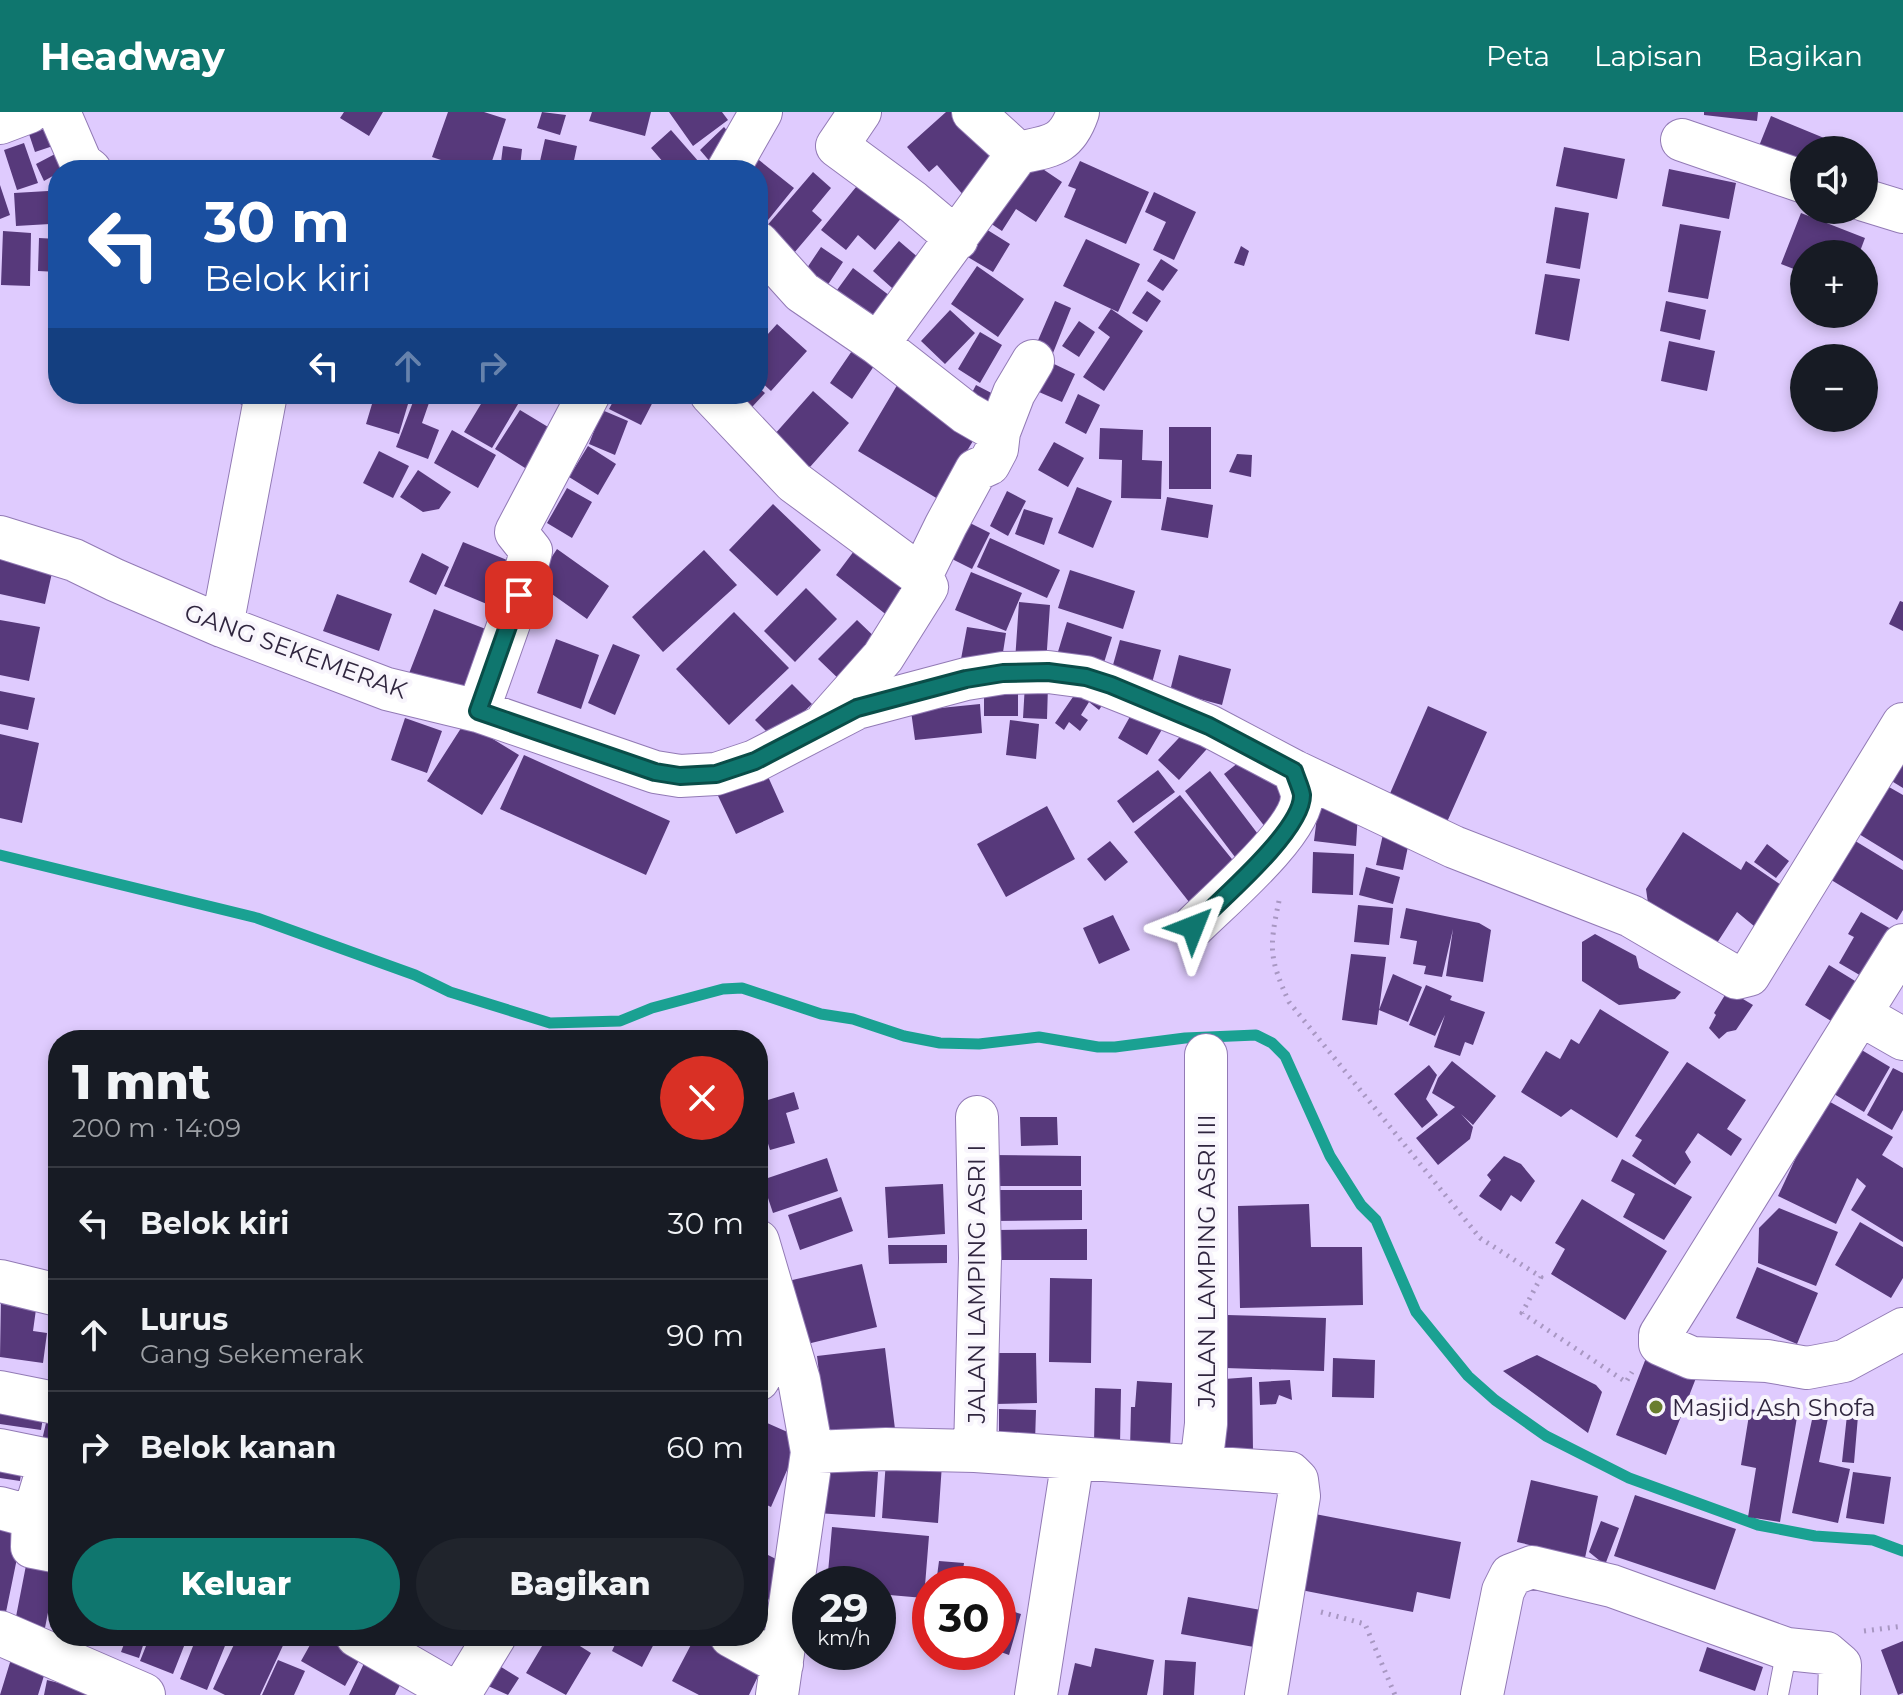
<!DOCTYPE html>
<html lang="id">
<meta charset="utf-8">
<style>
body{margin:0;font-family:Montserrat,sans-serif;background:#20242c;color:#f1f3f6;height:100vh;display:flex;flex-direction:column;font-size:30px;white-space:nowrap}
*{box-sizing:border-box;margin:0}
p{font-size:26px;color:#9ea1a6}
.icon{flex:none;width:44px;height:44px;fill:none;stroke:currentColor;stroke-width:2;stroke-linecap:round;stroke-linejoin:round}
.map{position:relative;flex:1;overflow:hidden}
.details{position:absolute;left:48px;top:918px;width:720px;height:616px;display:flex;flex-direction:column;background:#171b24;border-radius:32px;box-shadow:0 4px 12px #0003}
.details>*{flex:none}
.guide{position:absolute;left:48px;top:48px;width:720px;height:244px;border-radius:32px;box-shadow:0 4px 12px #0003;background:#1a4fa0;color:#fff;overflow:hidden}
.fabs{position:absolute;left:1790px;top:24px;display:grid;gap:16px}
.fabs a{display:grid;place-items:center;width:88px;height:88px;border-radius:50%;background:#171b24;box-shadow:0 4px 12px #0003;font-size:40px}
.speed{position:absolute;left:792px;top:1454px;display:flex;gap:16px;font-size:40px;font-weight:700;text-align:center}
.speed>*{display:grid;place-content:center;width:104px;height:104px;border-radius:50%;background:#171b24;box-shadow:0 4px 12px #0003;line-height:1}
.speed small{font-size:20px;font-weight:400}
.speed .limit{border:12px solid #d22;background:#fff;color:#111}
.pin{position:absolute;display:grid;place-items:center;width:68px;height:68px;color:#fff;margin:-34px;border-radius:16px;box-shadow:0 4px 12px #0006}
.me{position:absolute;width:88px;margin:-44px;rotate:45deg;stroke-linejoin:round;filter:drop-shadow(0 0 6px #0008)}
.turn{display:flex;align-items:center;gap:28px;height:168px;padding:0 24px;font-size:36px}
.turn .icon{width:104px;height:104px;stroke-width:2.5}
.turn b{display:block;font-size:56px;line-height:68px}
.lanes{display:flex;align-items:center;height:76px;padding:0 24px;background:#0003;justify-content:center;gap:40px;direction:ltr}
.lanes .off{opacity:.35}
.round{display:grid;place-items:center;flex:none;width:84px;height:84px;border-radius:42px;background:#20242c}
.headline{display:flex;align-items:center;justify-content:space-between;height:136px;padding:0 24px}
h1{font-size:48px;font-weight:800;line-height:60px}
.primary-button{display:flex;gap:16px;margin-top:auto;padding:16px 24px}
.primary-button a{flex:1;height:92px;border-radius:48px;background:#0f766e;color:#fff;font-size:32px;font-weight:800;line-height:92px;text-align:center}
.primary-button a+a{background:#20242c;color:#f1f3f6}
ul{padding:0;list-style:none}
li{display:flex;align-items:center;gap:24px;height:112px;padding:0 24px;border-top:2px solid #363941}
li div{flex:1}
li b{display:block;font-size:30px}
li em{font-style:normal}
header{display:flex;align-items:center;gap:48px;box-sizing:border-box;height:112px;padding:0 40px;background:#0f766e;color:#fff}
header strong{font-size:38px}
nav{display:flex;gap:44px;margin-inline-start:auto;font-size:28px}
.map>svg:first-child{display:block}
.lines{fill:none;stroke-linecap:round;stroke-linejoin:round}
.stream{stroke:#1aa192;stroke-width:11}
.building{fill:#57397b}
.service-casing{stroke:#927ab5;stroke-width:22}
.minor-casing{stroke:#927ab5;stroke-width:44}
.tertiary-casing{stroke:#927ab5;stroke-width:46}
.path{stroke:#a897c2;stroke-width:5;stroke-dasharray:2 6;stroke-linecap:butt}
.service{stroke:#fff;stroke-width:20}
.minor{stroke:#fff;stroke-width:42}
.tertiary{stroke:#fff;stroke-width:44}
.route-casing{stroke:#0a4d48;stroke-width:20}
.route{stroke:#0f766e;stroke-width:14}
.poi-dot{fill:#697e2f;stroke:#f8f5fc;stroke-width:3}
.labels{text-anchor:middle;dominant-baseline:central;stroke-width:8;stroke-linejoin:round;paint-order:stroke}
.street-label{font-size:24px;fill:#30263f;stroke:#f8f5fc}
.poi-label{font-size:24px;fill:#30263f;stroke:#f8f5fc;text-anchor:start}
</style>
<header>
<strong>Headway</strong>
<nav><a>Peta</a><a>Lapisan</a><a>Bagikan</a></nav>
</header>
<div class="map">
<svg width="1903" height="1583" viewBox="0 0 1903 1583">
<rect width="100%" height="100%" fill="#dfcbfe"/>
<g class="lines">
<path class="stream" d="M0,743L257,806L415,863L450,880L550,911L620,909L652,896L723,877L742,876L821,902L853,907L904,924L940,931L979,932L1039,925L1098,935H1115L1185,926L1256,923L1272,931L1285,944L1330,1044L1361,1093L1376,1108L1416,1200L1468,1264L1495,1288L1546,1324L1629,1366L1758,1413L1815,1424L1873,1428L1903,1439"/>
</g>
<path class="building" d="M344,0H383L369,24L340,6Z
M448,0H484L506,7L489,58H471L432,45Z
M542,0L566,3L560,23L537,16Z
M592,0H651L645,24L589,9Z
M669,0H722L728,8L693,34Z
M946,0H966L1007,47L965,85L937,53L929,60L907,35Z
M1704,0H1758L1757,9L1704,3Z
M1771,4L1829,28L1825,38H1804V64L1755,44Z
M54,14L59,32L35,40L29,22Z
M724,15L736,29L712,52L700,38Z
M671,18L706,58H670L651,36Z
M545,27L577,34L572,58H538Z
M24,31L38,71L17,78L4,38Z
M503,34L522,37L520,55L527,58H500Z
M1564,35L1625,47L1617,87L1556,74Z
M55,42L63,58H58V61L44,69L36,52Z
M1022,43L1062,70L1036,110L1016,97L1002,119L981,105Z
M754,44L794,76L764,113L758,108V58H743Z
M422,49L456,57V58H420Z
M1080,49L1149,80L1126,132L1064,105L1076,77L1068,74Z
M1669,57L1736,71L1729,107L1662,94Z
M813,60L831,76L812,99L822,108L794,141L765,116Z
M865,64L907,99L875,138L858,123L846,138L821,118Z
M0,73L10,103L0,107Z
M48,79L50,112L16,114L14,81Z
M1154,80L1196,100L1174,148L1153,138L1166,110L1145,100Z
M1555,95L1589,101L1580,157L1546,151Z
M1801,101L1865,126L1859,142H1804V161L1781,152Z
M973,109L1010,132L993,160L956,138Z
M1680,112L1721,119L1708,187L1668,180Z
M3,119L31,121L30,174L1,173Z
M39,126L58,127V160L38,159Z
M1086,127L1140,152L1118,200L1063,174Z
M899,129L927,153L901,184L873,159Z
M1241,134L1249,139L1244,154L1234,151Z
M821,135L843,150L821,183L799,168Z
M1161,147L1178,158L1163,179L1147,169Z
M977,154L1024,187L998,225L951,192Z
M853,156L902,193L877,226L829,189Z
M1545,162L1580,167L1569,229L1535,222Z
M1147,179L1161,189L1147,210L1132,201Z
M1055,189L1071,196L1053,241L1036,233Z
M1666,189L1706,198L1700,228L1660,219Z
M1111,197L1143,219L1104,279L1083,265L1110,225L1098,216Z
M950,198L975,221L945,252L921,229Z
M1079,209L1095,220L1079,245L1062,234Z
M777,212L807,239L771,279L758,267V233Z
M980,220L1002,233L980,271L958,257Z
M1669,229L1715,239L1707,279L1661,269Z
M856,233L878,248L852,287L830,271Z
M1052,251L1075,262L1062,290L1039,280Z
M899,270L979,319L938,387L858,339Z
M976,273L1001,286L991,307L965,294Z
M758,275L765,281L742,306L725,282H758Z
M813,279L849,311L802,364L766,332Z
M214,282H252L248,295Z
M375,282H411L399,322L366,312Z
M416,282L430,288L422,311L439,318L428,347L396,335Z
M487,282H524L492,336L464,320Z
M617,282H657L641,313L609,297Z
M1078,282L1100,293L1086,322L1065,311Z
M520,298L558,321L533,361L495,337Z
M602,298L628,309L615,343L589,332Z
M1169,315H1211V377H1169Z
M1100,316L1143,318L1142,348L1162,349L1161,387L1121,386L1122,348L1099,347Z
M452,318L496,343L478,376L434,351Z
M1054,330L1084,346L1068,375L1038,358Z
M588,334L616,352L598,383L569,365Z
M379,339L409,354L393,386L363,371Z
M1237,342L1252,343L1251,365L1229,360Z
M418,358L451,380L439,397L423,400L400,385Z
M1077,375L1112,389L1093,436L1058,421Z
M567,376L592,390L572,426L547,411Z
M1007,379L1026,389L1008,424L990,414Z
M1167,385L1213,393L1208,426L1161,418Z
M773,392L821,438L777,484L729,438Z
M1024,397L1053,406L1044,433L1015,422Z
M962,407L990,421L972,457L944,443Z
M990,426L1060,458L1047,486L977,455Z
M863,427L920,473L893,508L836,463Z
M463,430L519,453L501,498L444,474Z
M557,437L609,474L587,507L535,470Z
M704,438L737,473L663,540L632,505Z
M0,441L54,452L45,492L0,482Z
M422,441L449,455L436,483L409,470Z
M1070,458L1135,479L1123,517L1058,496Z
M971,460L1022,481L1006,519L955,498Z
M806,476L837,507L795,550L764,519Z
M337,482L392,502L379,539L323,519Z
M1900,489L1903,490V519L1889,512Z
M1019,490L1050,493L1046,552L1015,549Z
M434,497L496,521L471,588L408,564Z
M734,500L789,556L729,613L676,557Z
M0,508L40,515L29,569L0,563Z
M857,508L882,532L844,572L818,547Z
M1067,510L1112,525L1102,557L1057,543Z
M967,515L1006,521L1001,553L961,547Z
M556,527L599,543L581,597L537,581Z
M1120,528L1161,538L1152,571L1111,560Z
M613,532L640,543L615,603L588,591Z
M1179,543L1231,557L1222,593L1170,579Z
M1086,566L1109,583L1099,598L1089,590L1081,603L1088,608L1080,619L1069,610L1064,618L1055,611Z
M792,572L812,592L775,628L755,608Z
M1025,572L1048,573L1047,607L1023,606Z
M984,573H1018V604H984Z
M0,579L35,586L28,618L0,612Z
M980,592L982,621L915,628L911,599Z
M1137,592L1167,609L1147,643L1118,626Z
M1428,594L1487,620L1443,719L1385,693Z
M405,606L442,619L427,661L391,648Z
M1010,608L1039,612L1036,647L1006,643Z
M465,610L519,643L482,703L427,669Z
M1194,610L1214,629L1179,668L1158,648Z
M0,622L39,631L22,711L0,706Z
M1903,623V676L1880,662Z
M1253,639L1289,685L1269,720L1224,662Z
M524,643L670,709L646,763L500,697Z
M761,649L784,700L736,722L712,671Z
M1158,658L1175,680L1133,711L1117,689Z
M1210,659L1267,734L1241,753L1185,679Z
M1882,671L1903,683V749L1854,719Z
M1180,683L1240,757L1193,795L1134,720Z
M1319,688L1358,700L1356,734L1314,729Z
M1047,694L1075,747L1006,785L977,732Z
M1384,718L1410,725L1403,758L1376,753Z
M1683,720L1741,758L1746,749L1781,773L1754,814L1737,800L1715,834L1648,791L1646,777Z
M1852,727L1903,758V798L1897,808L1828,766Z
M1110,729L1128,750L1105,769L1087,747Z
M1767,732L1789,749L1776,766L1754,750Z
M1313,740L1354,742L1353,783L1312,781Z
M1366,755L1400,765L1393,792L1359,783Z
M1358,793L1393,796L1389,833L1354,830Z
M1406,796L1479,811L1491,818L1483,870L1446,864L1453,817L1442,865L1424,862L1426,854L1413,852L1417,829L1400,826Z
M1861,800L1891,817L1863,865L1839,851L1854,825L1848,822Z
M1113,803L1130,838L1099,852L1083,816Z
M1595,822L1636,844L1639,856L1681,880L1675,887L1619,893L1582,869V830Z
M1351,842L1386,845L1379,898L1393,862L1422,875L1408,910L1379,898L1377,913L1342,908Z
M1829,853L1860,872L1836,912L1805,893Z
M1426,873L1452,884L1450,888L1485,900L1473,933L1465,930L1460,944L1434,935L1445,903L1435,924L1409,913Z
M1728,878L1753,893L1736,918L1727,920L1719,927L1709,916L1716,903L1714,901Z
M1600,897L1669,940L1617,1026L1571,997L1561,1005L1521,980L1546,939L1560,947L1571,927L1579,932Z
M1850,931L1890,955L1864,1000L1824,976Z
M1452,949L1496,984L1473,1013L1461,1002L1473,1015L1470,1027L1438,1053L1416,1026L1455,995L1432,981L1438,966Z
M1687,950L1746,988L1727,1017L1742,1027L1731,1044L1698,1021L1685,1040L1691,1050L1675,1073L1632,1044L1642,1028L1635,1024Z
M1429,953L1437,963L1426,987L1438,1003L1422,1016L1394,982Z
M1893,956L1903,961V998L1892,1018L1867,1003Z
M794,980L799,997L786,1001L795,1031L770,1038L765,1022L758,1024V991Z
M1823,986L1893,1025L1882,1043L1903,1056V1130L1851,1098L1866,1074L1857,1066L1836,1112L1778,1084L1799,1039L1796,1035Z
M1020,1005H1057L1058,1033L1021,1034Z
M990,1043L1081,1044V1074H990Z
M1504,1044L1521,1052L1535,1069L1521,1090L1511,1083L1501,1099L1479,1084L1491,1068L1487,1063Z
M827,1046L838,1079L773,1101L762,1068Z
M1622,1047L1692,1085L1664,1128L1623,1105L1635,1082L1611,1069Z
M943,1072L945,1122L888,1126L885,1075Z
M992,1078H1082V1108L992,1109Z
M841,1085L853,1119L800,1138L788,1103Z
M1582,1087L1667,1139L1625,1208L1551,1162L1565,1137L1555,1131Z
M1309,1092L1311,1135H1362L1363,1193L1240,1196L1238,1094Z
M1779,1096L1838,1120L1816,1174L1758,1151L1759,1116Z
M1860,1110L1903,1135V1166L1891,1186L1835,1153Z
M1087,1117V1148H996V1118Z
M888,1133H947V1151L889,1152Z
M862,1152L877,1215L803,1233L788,1169Z
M1757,1155L1818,1181L1797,1232L1736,1206Z
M1050,1166L1092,1167L1091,1251L1049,1250Z
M1,1185L37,1190L33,1219L47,1221L43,1251L0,1245Z
M1227,1203L1326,1206L1324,1259L1225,1256Z
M885,1236L895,1317L827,1326L817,1244Z
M994,1241H1036L1037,1291L995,1292Z
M1537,1243L1596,1273L1602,1280L1588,1321L1503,1259Z
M1333,1246L1375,1248L1374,1286L1332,1285Z
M1646,1246L1696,1266L1666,1343L1616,1323Z
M1252,1265L1253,1339L1222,1340L1224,1267Z
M1290,1268L1292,1288L1279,1283L1276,1292L1260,1293L1259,1270Z
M1137,1269L1172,1271L1170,1339L1130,1337L1131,1295H1135Z
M1095,1276L1121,1277L1120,1333L1094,1332Z
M0,1286L45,1293L41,1318L0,1312Z
M999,1297L1036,1298L1035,1330L999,1329Z
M1750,1297L1797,1305L1780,1410L1748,1405L1756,1356L1741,1353Z
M49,1298L58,1300V1342L40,1337Z
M1813,1303L1828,1306L1819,1350L1850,1357L1838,1411L1792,1401Z
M1847,1303L1858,1304L1854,1351L1842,1350Z
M758,1307L801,1326L771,1395L758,1389Z
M23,1348L20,1369L0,1366V1353Z
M886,1348L942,1352L938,1411L882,1406Z
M819,1357L878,1360L875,1405L817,1401Z
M1853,1360L1891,1365L1884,1412L1846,1406Z
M1531,1368L1598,1384L1585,1446L1517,1430Z
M1635,1383L1736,1417L1715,1478L1614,1444Z
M1315,1402L1461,1430L1450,1487L1417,1480L1413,1500L1301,1478Z
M1601,1409L1619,1416L1605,1453L1589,1440Z
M0,1413L23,1417L6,1500L0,1499Z
M832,1415L929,1424L924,1486L878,1482V1472H827Z
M758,1438L786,1452L758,1509Z
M28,1443L58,1449L44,1521L14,1515Z
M939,1449L964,1451L961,1472H936Z
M1188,1485L1261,1498L1254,1535L1181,1522Z
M998,1495L1021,1502L1009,1543L998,1539Z
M127,1524H146L139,1546L121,1540Z
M150,1524H188L173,1562L140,1549Z
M197,1524H229L207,1578L180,1567Z
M238,1524H281L286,1527L260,1583H225L213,1577Z
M315,1524H352L368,1532L345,1574L301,1549Z
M548,1524H564L591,1541L566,1583L526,1561Z
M619,1524H658L642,1555L612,1539Z
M695,1525L761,1558L749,1583H699L672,1569Z
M1903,1529V1581L1898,1583L1881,1538Z
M1707,1535L1763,1555L1755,1579L1699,1559Z
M1095,1536L1154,1548L1147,1583H1068L1075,1551L1091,1555Z
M12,1544L47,1554L38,1583H0Z
M367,1545L405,1563L395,1583H349Z
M278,1548L305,1559L294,1583H262Z
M1165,1548L1196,1550L1194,1583H1163Z
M498,1553L519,1566L508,1583L486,1573Z
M47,1568L87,1578L86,1583H44Z"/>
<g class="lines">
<g class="service-casing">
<path id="service" d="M1778,1583L1787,1537"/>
</g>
<g class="minor-casing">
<path id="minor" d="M59,0L81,51L90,58
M860,0L837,34L913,90L957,127
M973,0L1018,41
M0,11L29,0
M1682,28L1804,70
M728,58L761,0
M1864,88L1903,100
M758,131L802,180L878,232L966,301L999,320
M878,232L1018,41C1050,34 1066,35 1078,0
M711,282L794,370L921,464
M0,425L74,448L115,468L222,514L387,577L478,599L655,660L680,664L716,662L755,649L857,596L966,567L1003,561L1048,560L1086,565L1209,614L1294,659L1454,735L1631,804L1737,866L1749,863L1903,612
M222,514L266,282
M478,599L519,483L531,439L516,420L589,282
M828,607L883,545L927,475L921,464L946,413L976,358L989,352L997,337L999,320L1014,281L1033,249
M1193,815C1219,789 1303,718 1302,683C1301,676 1296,666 1294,659
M1903,833L1660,1223V1232L1692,1246L1767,1249L1807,1256L1844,1249L1903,1217
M1861,903L1903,927
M758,1129L799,1268L812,1340L777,1583
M0,1169L58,1183
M758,1268L785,1222
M0,1280L55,1291L58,1289
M0,1338L44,1347L48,1355L33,1405
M975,1339L980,1146L977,1005
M812,1340L886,1337L975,1339L1290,1361L1297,1368L1299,1384L1266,1583
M1201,1354L1206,1312V943
M0,1396L33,1405L32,1435L58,1440
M357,1524L459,1583L495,1524
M731,1524L782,1552
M1036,1583L1073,1347
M1482,1583L1503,1479L1511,1463L1532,1455L1612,1474L1787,1537L1826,1541L1840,1553L1839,1583"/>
</g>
<g class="tertiary-casing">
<path id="tertiary" d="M0,1521L143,1583"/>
</g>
<path class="path" d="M1279,789C1269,836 1269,846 1289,890L1480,1126L1541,1165L1522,1201L1626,1270L1632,1260
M1321,1500L1365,1512L1395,1583
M1864,1519L1903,1514"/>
<use href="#service" class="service"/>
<use href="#minor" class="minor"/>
<use href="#tertiary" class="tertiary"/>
</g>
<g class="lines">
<g class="route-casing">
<path id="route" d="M519,483L478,599L655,660L680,664L716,662L755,649L857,596L966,567L1003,561L1048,560L1086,565L1111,573L1209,614L1294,659C1296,666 1301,676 1302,683C1303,718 1219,789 1193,815"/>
</g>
<use href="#route" class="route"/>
</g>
<circle class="poi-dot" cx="1656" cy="1295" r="8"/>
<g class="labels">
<g class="street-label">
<text transform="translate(296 539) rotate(20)">GANG SEKEMERAK</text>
<text transform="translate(1206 1149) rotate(-90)">JALAN LAMPING ASRI III</text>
<text transform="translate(976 1172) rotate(-90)">JALAN LAMPING ASRI I</text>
</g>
<g class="poi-label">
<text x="1672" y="1295">Masjid Ash Shofa</text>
</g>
</g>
</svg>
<div class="fabs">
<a><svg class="icon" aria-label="sound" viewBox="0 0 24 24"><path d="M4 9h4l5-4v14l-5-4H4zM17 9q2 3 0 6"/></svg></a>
<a>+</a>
<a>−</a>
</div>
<div class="speed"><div>29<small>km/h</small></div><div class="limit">30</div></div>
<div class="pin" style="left:519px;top:483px;background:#d93025"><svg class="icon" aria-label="arrive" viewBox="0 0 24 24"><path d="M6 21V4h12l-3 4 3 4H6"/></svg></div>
<svg class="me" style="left:1193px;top:815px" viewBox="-20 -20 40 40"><path d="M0-17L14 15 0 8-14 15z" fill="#0f766e" stroke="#fff" stroke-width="4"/></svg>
<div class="guide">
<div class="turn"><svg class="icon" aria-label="left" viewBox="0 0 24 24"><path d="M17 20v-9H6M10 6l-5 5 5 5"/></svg><div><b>30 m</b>Belok kiri</div></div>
<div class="lanes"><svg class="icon" aria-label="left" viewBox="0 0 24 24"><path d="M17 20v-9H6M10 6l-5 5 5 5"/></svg><svg class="icon off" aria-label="ahead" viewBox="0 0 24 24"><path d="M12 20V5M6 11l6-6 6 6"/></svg><svg class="icon off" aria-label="right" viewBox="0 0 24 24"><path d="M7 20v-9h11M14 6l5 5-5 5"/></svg></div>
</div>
<section class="details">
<div class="headline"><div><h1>1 mnt</h1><p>200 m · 14:09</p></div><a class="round" style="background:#d93025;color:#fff"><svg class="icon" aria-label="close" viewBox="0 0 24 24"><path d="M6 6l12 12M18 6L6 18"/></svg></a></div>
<ul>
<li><svg class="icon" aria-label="left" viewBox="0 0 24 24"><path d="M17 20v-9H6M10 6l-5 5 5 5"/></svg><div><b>Belok kiri</b></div><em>30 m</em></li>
<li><svg class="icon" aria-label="ahead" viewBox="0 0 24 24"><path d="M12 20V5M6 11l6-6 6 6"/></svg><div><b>Lurus</b><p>Gang Sekemerak</p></div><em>90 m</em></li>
<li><svg class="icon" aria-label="right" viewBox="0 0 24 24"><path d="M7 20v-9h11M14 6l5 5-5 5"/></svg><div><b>Belok kanan</b></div><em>60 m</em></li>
</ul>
<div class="primary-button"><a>Keluar</a><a>Bagikan</a></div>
</section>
</div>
